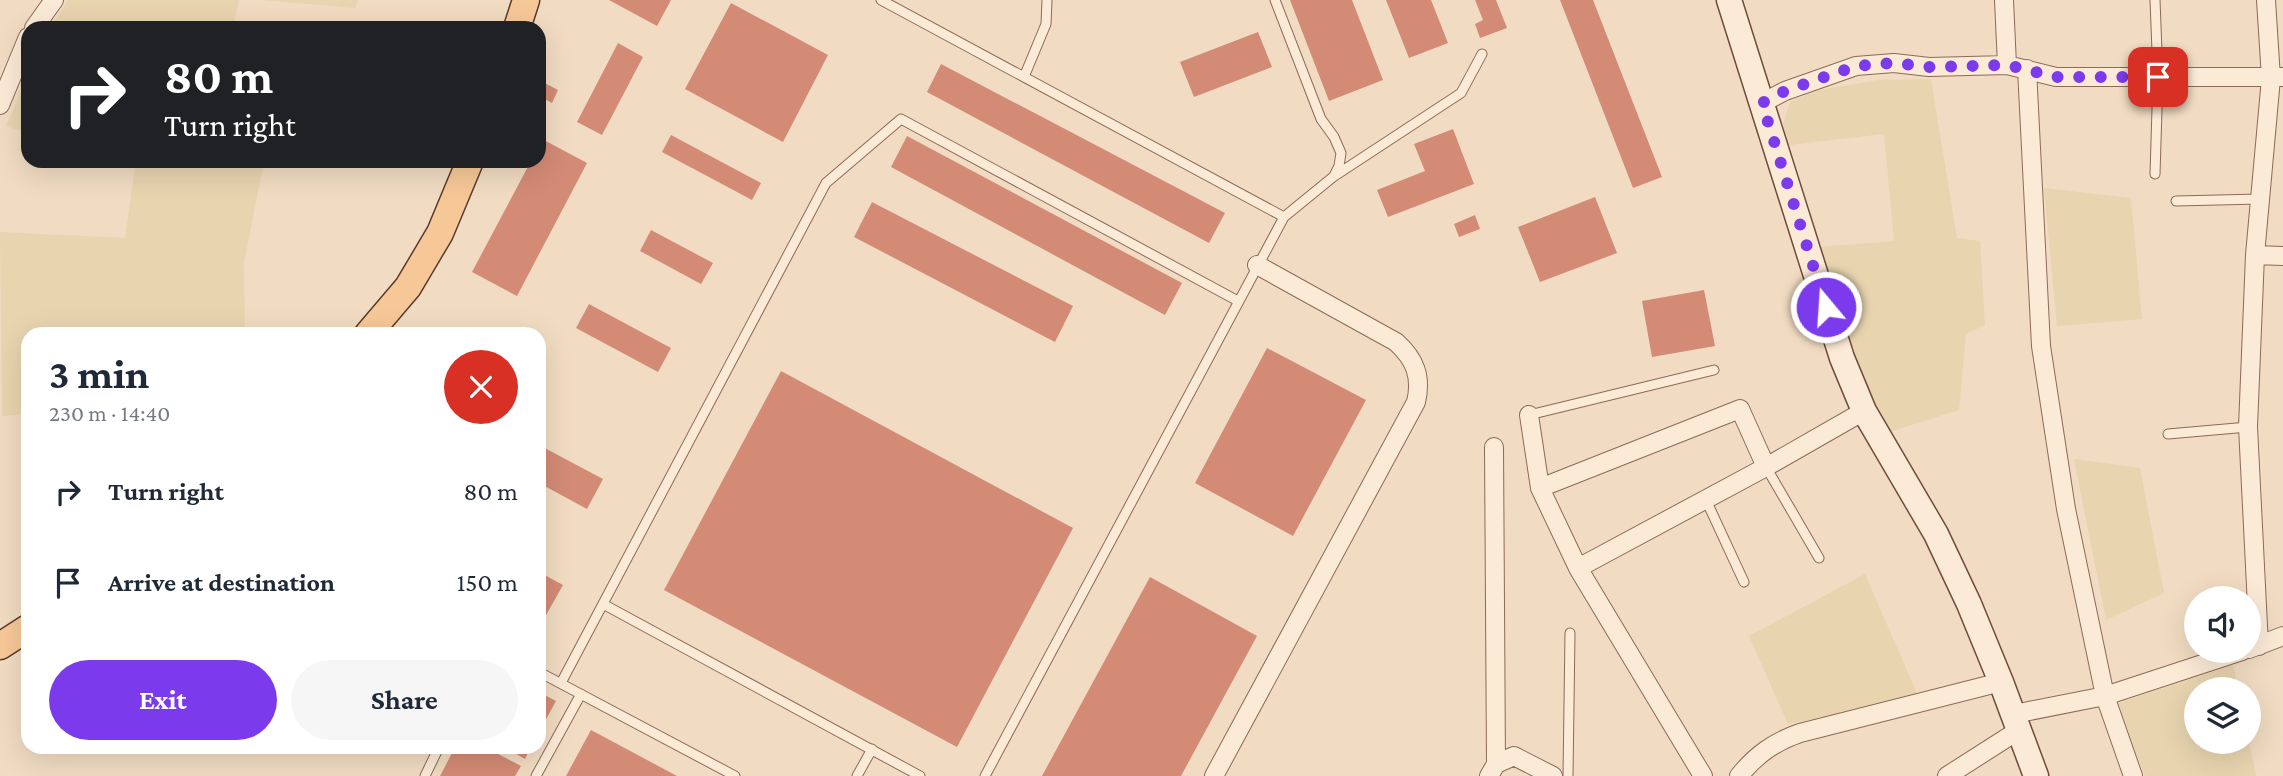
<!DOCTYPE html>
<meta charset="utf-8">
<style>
body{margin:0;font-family:"Crimson Pro",serif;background:#f6f6f7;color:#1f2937;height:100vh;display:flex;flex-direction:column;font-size:26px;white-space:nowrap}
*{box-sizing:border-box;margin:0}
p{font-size:23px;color:#747a83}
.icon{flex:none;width:38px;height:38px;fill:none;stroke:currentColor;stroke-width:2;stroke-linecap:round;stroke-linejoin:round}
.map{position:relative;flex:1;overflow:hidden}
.side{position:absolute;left:21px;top:327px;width:525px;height:427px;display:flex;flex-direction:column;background:#fff;border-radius:21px;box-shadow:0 7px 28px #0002}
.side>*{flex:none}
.guide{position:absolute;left:21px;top:21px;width:525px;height:147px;border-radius:21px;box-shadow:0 7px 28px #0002;background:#202124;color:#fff;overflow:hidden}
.fabs{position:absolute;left:2184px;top:586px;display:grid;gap:14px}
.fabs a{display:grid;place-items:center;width:77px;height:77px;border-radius:50%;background:#fff;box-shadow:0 7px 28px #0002;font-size:35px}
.pin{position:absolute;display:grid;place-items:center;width:60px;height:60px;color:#fff;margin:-30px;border-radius:14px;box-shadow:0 4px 10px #0006}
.me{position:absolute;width:77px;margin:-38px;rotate:342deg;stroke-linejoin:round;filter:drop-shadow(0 0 5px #0008)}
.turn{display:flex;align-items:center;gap:24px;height:147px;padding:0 28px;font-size:32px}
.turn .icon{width:91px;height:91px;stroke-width:2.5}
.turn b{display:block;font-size:49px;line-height:60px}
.round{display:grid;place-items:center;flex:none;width:74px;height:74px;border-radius:37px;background:#f6f6f7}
.summary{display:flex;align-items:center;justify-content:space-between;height:119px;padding:0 28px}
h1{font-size:42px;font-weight:700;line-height:52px}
.action{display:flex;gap:14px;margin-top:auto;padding:14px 28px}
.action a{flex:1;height:80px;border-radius:42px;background:#7c3aed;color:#fff;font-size:28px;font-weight:700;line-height:80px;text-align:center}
.action a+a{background:#f6f6f7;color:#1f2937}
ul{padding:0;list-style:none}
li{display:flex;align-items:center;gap:21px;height:91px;padding:0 28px}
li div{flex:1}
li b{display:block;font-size:26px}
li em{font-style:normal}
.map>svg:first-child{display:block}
.farmland{fill:#e8d4af}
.building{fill:#d38b75}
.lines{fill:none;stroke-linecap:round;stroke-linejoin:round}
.service-casing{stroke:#8d6a58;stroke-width:11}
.minor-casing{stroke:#8d6a58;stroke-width:20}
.secondary-casing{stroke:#6f4b3b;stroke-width:27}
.primary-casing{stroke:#5b392c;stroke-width:29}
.service{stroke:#fbead6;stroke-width:9}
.minor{stroke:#fbead6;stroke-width:18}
.secondary{stroke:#fbead6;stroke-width:24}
.primary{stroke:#f7c897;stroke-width:26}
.route{stroke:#7c3aed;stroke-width:12;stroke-dasharray:0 21.6}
</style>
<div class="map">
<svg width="2283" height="776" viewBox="0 0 2283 776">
<rect width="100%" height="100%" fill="#f1dbc2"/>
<path class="farmland" d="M68,0H239L233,28H50Z
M260,0H358L355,8Z
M28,75V133L6,126Z
M1931,79L1957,238L1980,241L1985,325L1966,334L1959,410L1886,433L1861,386L1819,247L1894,241L1884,134L1789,145L1783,125L1790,102L1818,90L1878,80Z
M117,161H264L244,263L245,334H28V414L2,416L0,232L125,238L135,167Z
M2044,188L2131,198L2142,319L2057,326Z
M2074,459L2140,468L2164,593L2106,620Z
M1865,574L1919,698L1788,724L1749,636Z
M2233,665L2238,689L2196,690V742L2249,741L2256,776H2145L2116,704Z"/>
<path class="building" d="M609,0H671L657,26Z
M1290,0H1352L1383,80L1329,101Z
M1386,0H1431L1448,43L1409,58Z
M1475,0H1496L1507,28L1480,38L1475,24L1483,20Z
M1560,0H1593L1662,177L1633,188Z
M731,3L828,55L783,142L685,89Z
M1258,32L1272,67L1194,97L1180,62Z
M618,43L643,57L602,135L577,122Z
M941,64L1225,213L1209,243L927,92Z
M539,80L558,90L552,103L539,96Z
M1453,129L1474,184L1388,217L1377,190L1425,171L1414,144Z
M671,135L761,183L752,200L662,152Z
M907,136L1182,283L1165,315L891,167Z
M542,139L587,163L517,296L472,272L531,161H539V146Z
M1595,197L1617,253L1540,282L1518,227Z
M872,202L1073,306L1055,342L854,237Z
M1475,215L1480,229L1459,237L1454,224Z
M651,230L713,263L701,284L640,251Z
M1704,290L1715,346L1652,357L1642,301Z
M589,304L671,348L658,372L576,328Z
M1267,348L1366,400L1293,536L1195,483Z
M781,371L1073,528L957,747L664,590Z
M539,445L603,479L587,509L539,483Z
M539,572L563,585L541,624L539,623Z
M1150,577L1257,636L1181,776H1042Z
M539,692L556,701L539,732Z
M591,730L677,776H566Z
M455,747H485L521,766L515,776H440Z
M504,747H531L525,759Z"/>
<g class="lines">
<g class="service-casing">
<path id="service" d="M881,0L1284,217L985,776
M1275,0L1321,119L1334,137L1341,153L1339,166L1334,176
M1024,77L1046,24L1047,0
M2155,174L2158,77L2155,0
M2176,201L2260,199
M1284,217L1333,177L1461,93L1482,54
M1529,415L1714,370
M2168,434L2248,427
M1766,467L1819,558
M1706,500L1744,582
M539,520V524
M603,604L920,776
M539,672L735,776
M561,683L826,183L901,119L1238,301
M425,776L439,747
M536,776L581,694
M857,776L872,749
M1568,776L1570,633"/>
</g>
<g class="minor-casing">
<path id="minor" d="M2004,0L2007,65
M34,28L54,0
M2027,69L2041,346L2066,509L2105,696L2133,776
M1762,103L1785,91L1856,66L1894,63L1929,67L2007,65L2056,77H2283
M0,105L28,37
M2255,255L2283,256
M1529,415L1540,488L1578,568L1703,776
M1540,488L1740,409L1766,467
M1578,568L1766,467L1864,411
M2259,646L2248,427L2255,255L2271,78L2266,0
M2249,649L2283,636
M2014,714L2105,696L2242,651
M1496,764L1514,756L1553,776
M1214,776L1416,402C1422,377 1415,359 1396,342L1257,265
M1489,776L1496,764L1494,447
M1739,776C1756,755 1774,742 1800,733L2001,682
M1947,776L2019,730"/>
</g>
<g class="secondary-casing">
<path id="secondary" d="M1729,0L1842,358L1864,411L1936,534L1969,604L2001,682L2036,776"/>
</g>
<g class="primary-casing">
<path id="primary" d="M517,28L526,0
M368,334L408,287L440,233L470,161
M0,646L28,628"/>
</g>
<use href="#service" class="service"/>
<use href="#minor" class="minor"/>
<use href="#secondary" class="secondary"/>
<use href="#primary" class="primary"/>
</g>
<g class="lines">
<path class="route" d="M1826,307L1762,103L1785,91L1856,66L1894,63L1929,67L2007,65L2056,77H2158"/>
</g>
</svg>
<div class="fabs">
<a><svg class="icon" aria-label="sound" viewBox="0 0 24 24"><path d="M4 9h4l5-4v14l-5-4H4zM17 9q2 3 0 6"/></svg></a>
<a><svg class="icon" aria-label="layers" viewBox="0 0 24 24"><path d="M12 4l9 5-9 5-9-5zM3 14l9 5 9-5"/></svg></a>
</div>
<div class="pin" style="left:2158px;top:77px;background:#d93025"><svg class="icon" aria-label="arrive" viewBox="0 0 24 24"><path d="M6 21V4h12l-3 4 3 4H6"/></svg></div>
<svg class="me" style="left:1826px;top:307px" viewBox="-20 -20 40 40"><circle r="17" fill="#7c3aed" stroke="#fff" stroke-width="3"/><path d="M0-11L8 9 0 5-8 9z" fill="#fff"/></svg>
<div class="guide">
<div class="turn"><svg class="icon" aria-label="right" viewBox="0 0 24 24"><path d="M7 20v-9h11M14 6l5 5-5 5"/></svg><div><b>80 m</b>Turn right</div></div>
</div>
<section class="side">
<div class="summary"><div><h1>3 min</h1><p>230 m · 14:40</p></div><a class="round" style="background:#d93025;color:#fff"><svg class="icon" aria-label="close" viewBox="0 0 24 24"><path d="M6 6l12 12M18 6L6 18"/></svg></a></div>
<ul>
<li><svg class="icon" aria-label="right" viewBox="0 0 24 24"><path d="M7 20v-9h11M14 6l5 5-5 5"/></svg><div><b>Turn right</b></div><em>80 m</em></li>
<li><svg class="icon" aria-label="arrive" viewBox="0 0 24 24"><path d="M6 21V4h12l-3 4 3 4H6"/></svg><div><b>Arrive at destination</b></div><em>150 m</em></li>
</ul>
<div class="action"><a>Exit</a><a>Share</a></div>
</section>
</div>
